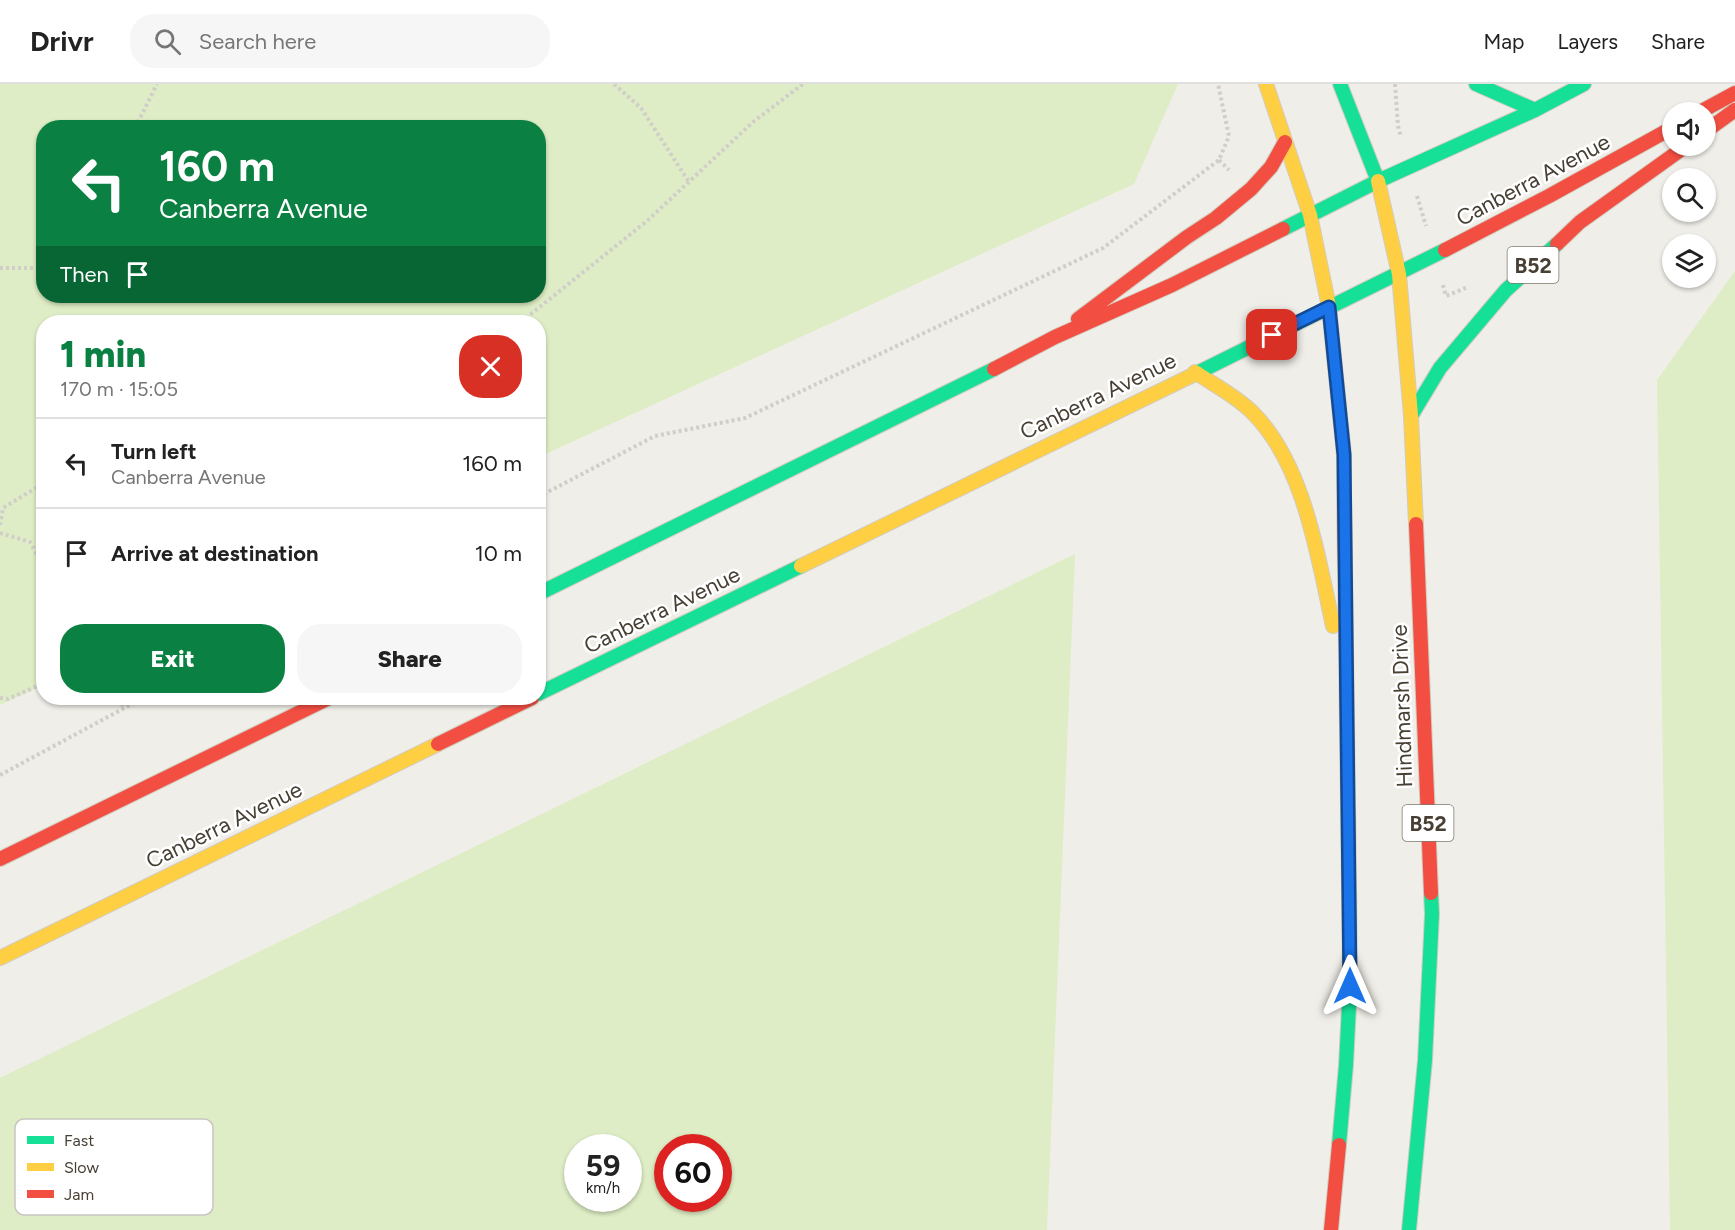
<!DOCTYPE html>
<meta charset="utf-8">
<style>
body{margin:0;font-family:Figtree,sans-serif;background:#f6f6f6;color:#222;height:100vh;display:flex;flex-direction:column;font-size:22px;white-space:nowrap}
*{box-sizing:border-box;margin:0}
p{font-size:20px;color:#767676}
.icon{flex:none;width:33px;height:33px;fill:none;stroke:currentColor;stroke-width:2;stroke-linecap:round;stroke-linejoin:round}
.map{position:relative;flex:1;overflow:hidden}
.panel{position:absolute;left:36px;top:231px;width:510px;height:390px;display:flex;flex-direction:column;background:#fff;border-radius:24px;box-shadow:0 2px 4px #0004}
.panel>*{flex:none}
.banner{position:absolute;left:36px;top:36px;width:510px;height:183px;border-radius:24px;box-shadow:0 2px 4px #0004;background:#0b8043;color:#fff;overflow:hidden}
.fabs{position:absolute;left:1662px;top:18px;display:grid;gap:12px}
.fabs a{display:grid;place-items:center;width:54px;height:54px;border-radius:50%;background:#fff;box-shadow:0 2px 4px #0004;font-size:30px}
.speed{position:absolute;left:564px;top:1050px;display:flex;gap:12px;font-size:30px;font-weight:700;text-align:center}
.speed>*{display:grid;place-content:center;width:78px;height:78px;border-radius:50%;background:#fff;box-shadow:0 2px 4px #0004;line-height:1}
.speed small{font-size:15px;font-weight:400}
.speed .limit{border:9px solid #d22;background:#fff;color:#111}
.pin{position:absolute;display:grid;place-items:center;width:51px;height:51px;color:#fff;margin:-26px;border-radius:12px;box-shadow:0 3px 9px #0006}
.me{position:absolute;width:66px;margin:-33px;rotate:0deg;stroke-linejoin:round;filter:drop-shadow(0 0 4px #0008)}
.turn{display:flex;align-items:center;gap:21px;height:126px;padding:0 24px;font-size:27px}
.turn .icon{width:78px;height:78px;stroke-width:2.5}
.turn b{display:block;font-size:42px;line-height:51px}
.then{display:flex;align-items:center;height:57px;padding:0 24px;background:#0003;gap:12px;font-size:22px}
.round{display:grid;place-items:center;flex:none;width:63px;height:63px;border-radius:24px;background:#f6f6f6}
.summary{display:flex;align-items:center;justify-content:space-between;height:102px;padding:0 24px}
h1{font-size:36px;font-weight:800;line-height:45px;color:#0b8043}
.button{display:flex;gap:12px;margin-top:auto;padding:12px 24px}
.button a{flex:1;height:69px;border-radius:24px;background:#0b8043;color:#fff;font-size:24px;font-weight:800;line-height:69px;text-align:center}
.button a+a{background:#f6f6f6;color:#222}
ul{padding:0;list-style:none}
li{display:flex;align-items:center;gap:18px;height:90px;padding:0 24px;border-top:2px solid #e0e0e0}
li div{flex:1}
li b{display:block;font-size:22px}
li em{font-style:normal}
header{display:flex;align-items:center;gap:36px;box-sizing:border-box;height:84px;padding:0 30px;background:#fff;border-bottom:2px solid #e0e0e0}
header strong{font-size:28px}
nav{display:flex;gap:33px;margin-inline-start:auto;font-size:21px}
.search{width:420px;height:54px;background:#f6f6f6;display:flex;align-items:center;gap:15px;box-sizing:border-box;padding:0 21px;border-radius:24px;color:#767676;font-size:22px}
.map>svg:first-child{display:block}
.green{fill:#deedc5;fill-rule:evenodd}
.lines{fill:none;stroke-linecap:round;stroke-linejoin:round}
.fast-casing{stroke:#d2ccbf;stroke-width:16}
.slow-casing{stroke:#d2ccbf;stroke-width:16}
.jam-casing{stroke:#d2ccbf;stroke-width:16}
.path{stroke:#d1cec9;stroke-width:4;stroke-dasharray:3 3;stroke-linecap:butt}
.fast{stroke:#16e098;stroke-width:14}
.slow{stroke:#ffcf43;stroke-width:14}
.jam{stroke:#f24e42;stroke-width:14}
.route-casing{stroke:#114b97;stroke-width:15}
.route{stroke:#1a73e8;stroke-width:10}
.labels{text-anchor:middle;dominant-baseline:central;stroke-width:5;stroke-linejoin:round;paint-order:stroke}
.shield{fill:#fff;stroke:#7e7970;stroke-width:1.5}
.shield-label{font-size:21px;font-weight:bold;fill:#473f33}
.street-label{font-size:22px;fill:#473f33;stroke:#fff}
.key{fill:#fff;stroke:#c8c5c2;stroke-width:1.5}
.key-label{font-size:16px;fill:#473f33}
</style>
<header>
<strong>Drivr</strong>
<div class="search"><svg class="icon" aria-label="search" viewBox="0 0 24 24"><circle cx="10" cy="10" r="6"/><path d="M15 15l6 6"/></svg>Search here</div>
<nav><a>Map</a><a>Layers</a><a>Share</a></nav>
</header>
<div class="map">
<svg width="1735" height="1146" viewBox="0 0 1735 1146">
<rect width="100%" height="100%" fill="#f0eee8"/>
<path class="green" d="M0,0H1178L1134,100L539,373L538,238H44L43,601L0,621ZM44,44H538V212H44Z
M1735,187V1146H1670L1657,296Z
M1075,470L1047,1146H0V994ZM578,1064H628V1114H578ZM668,1064H718V1114H668Z"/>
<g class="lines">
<g class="fast-casing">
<path id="fast" d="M1340,0L1378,97
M1476,0L1535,26
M1283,145L1378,97L1535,26L1584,0
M1197,289L1445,166
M1411,332L1440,284L1506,206L1557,160
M538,510L994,285
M538,610L801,482
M1339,1061L1346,981L1350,902L1349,799
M1409,1146L1425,976L1432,830L1431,809"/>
</g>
<g class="slow-casing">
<path id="slow" d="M1266,0L1310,131
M1378,97L1399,190L1411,332L1416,440
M1310,131L1329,223L1344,371V406
M1195,288C1214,301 1236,312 1252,328C1304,379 1318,473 1333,542
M801,482L1197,289
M0,874L438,660"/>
</g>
<g class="jam-casing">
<path id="jam" d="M1700,28L1735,9
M1706,47L1735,26
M1557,160L1580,138L1686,62
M1445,166L1549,112L1672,44
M1078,235L1187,153L1216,134L1251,105L1271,83L1285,58
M994,285L1055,253L1172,201L1283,145
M1344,406L1349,799
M1416,440L1431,809
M438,660L532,614
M0,775L329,614
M1331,1146L1339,1061"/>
</g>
<path class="path" d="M614,0L641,24L689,98
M1395,0L1398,42L1401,53
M135,44L157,0
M1219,76L1229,86
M1417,112L1426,142
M0,184H44
M1443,201L1446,212L1468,203
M521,238L647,137L753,38L803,0
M538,413L655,352L745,334L1103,164L1219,76L1229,52L1218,0
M0,441L3,424L44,399
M0,449L30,458L44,483
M0,614L8,615L44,599
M119,614L124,624
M0,691L143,614"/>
<use href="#fast" class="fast"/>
<use href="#slow" class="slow"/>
<use href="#jam" class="jam"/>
</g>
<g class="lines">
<g class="route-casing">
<path id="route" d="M1272,251L1329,223L1344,371L1350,902"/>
</g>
<use href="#route" class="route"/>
</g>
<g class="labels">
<g class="shield">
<rect x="1507.5" y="163" width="51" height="36" rx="4.5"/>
<rect x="1402.5" y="721" width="51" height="36" rx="4.5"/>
</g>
<g class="shield-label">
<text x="1533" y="181">B52</text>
<text x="1428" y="739">B52</text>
</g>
<g class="street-label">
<text transform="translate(1533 96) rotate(-28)">Canberra Avenue</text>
<text transform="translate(1098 312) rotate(-26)">Canberra Avenue</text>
<text transform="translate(662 526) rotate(-26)">Canberra Avenue</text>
<text transform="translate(1402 622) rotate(-92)">Hindmarsh Drive</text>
<text transform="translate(224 741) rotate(-26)">Canberra Avenue</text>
</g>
</g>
<rect x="15" y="1035" width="198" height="96" rx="9" class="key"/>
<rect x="27" y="1052" width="27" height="8" fill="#16e098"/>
<rect x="27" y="1079" width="27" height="8" fill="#ffcf43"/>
<rect x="27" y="1106" width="27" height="8" fill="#f24e42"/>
<g class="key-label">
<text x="64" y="1062">Fast</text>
<text x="64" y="1089">Slow</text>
<text x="64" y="1116">Jam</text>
</g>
</svg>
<div class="fabs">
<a><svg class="icon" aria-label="sound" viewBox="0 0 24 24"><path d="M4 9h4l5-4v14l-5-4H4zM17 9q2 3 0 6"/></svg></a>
<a><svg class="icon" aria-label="search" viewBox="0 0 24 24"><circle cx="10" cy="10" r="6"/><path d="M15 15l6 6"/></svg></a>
<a><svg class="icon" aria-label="layers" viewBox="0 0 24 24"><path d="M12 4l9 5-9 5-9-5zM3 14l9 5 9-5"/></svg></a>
</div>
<div class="speed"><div>59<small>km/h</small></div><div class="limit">60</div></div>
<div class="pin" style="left:1272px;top:251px;background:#d93025"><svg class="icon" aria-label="arrive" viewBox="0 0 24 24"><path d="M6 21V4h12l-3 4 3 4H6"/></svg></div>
<svg class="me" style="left:1350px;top:902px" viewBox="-20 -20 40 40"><path d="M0-17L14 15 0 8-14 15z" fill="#1a73e8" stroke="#fff" stroke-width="4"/></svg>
<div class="banner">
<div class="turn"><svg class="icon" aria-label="left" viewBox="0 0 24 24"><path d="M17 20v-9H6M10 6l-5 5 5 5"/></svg><div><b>160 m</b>Canberra Avenue</div></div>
<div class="then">Then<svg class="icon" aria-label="arrive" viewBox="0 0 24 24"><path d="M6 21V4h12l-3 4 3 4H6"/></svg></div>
</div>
<section class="panel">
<div class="summary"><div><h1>1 min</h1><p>170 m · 15:05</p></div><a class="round" style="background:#d93025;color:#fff"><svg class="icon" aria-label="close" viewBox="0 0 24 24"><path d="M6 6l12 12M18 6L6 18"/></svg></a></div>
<ul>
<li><svg class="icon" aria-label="left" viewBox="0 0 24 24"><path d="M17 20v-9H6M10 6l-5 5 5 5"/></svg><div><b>Turn left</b><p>Canberra Avenue</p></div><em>160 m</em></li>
<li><svg class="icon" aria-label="arrive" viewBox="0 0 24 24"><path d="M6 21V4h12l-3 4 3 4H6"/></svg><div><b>Arrive at destination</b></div><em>10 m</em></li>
</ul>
<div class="button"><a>Exit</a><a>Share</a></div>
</section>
</div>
